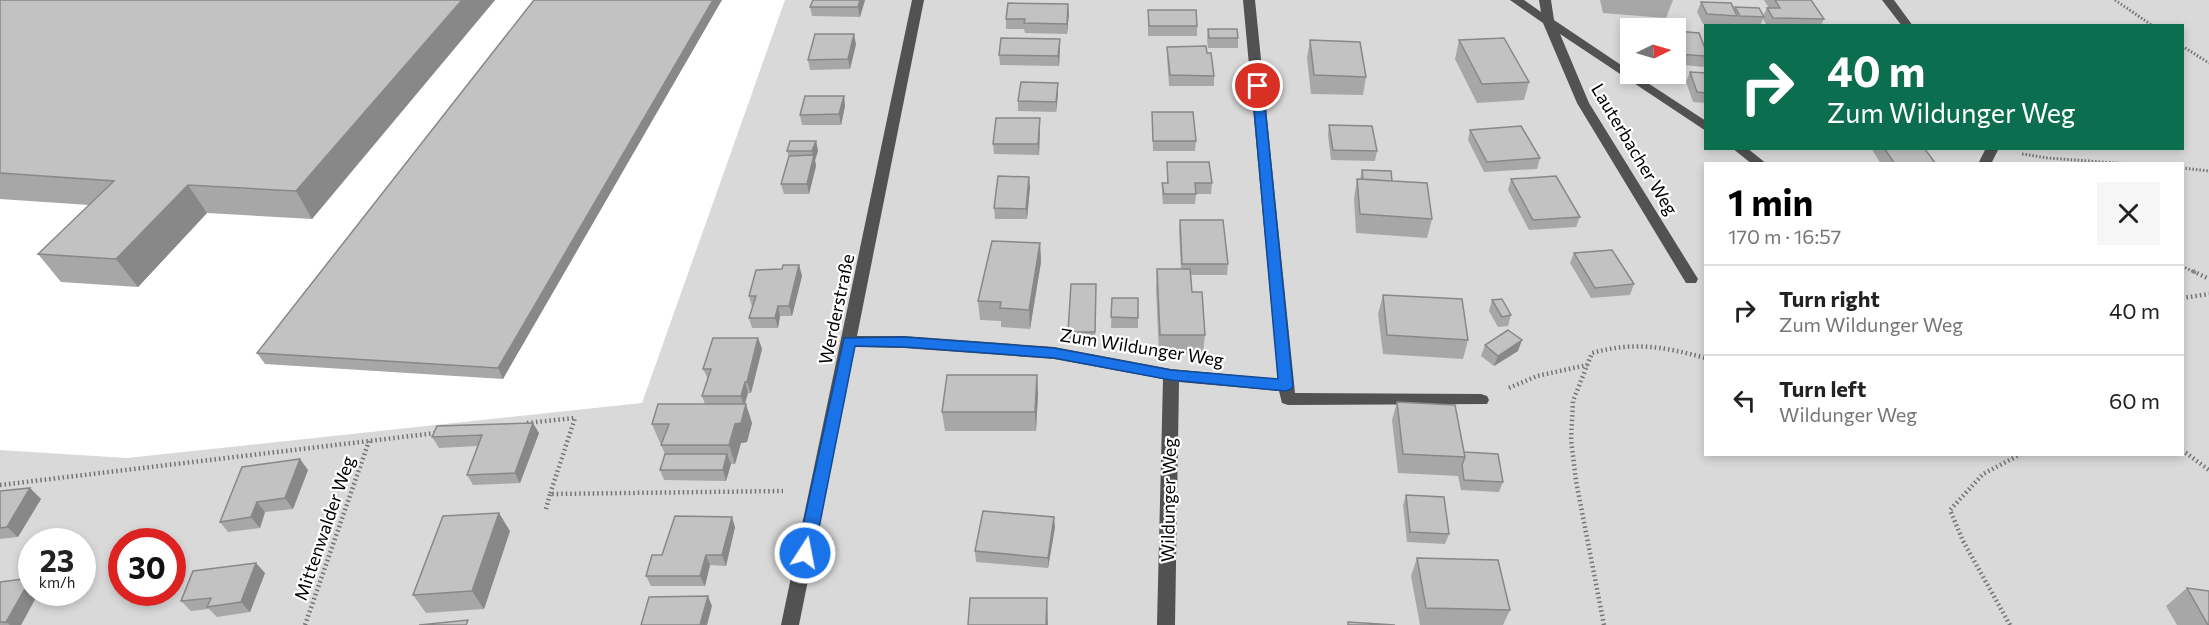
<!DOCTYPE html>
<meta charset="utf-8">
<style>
body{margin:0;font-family:Commissioner,sans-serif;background:#f6f6f6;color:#222;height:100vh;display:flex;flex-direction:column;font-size:22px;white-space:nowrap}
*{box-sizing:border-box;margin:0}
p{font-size:20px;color:#767676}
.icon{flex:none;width:33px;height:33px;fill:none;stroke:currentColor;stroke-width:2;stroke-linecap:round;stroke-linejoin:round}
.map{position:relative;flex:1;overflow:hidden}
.drawer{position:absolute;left:1704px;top:162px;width:480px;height:294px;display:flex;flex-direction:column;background:#fff;border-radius:0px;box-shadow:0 3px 9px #0003}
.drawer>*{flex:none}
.hud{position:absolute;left:1704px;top:24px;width:480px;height:126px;border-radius:0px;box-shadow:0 3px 9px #0003;background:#0b6e4f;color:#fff;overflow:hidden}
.needle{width:39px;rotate:85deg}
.buttons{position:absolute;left:1620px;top:18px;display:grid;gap:12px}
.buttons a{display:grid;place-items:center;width:66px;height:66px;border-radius:0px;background:#fff;box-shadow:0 3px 9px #0003;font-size:30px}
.speed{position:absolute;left:18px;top:528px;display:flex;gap:12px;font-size:30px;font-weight:700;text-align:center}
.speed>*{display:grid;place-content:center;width:78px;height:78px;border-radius:50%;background:#fff;box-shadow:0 3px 9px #0003;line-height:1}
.speed small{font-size:15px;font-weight:400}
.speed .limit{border:9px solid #d22;background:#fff;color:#111}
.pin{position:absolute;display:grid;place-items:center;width:51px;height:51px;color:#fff;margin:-26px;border:3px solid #fff;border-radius:50%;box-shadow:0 2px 6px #0007}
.me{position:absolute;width:66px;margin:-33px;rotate:11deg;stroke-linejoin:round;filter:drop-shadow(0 0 4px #0008)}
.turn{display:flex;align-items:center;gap:21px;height:126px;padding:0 24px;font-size:27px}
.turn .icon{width:78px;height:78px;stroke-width:2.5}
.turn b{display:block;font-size:42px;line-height:51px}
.round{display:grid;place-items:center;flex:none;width:63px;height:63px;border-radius:0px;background:#f6f6f6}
.headline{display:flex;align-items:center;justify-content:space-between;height:102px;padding:0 24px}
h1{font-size:36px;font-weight:700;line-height:45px;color:#000}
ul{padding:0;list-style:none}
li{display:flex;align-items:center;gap:18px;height:90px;padding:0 24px;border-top:2px solid #e0e0e0}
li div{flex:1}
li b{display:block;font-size:22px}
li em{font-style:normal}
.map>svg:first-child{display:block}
.green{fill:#d9d9d9;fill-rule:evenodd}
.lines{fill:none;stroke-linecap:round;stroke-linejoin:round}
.path-far1{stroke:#747474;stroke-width:3;stroke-dasharray:1.5 2;stroke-linecap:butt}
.path{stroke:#747474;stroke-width:4.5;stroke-dasharray:1.5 3;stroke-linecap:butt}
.minor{fill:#525252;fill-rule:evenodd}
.wall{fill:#a7a7a7}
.shaded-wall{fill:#888}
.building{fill:#c2c2c2;stroke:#888;stroke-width:1.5}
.route{fill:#1a73e8;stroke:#114b97;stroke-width:1.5}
.labels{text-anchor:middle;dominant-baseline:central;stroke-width:4.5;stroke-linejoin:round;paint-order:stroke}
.street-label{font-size:18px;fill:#000;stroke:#fff}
</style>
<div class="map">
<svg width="2209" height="625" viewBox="0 0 2209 625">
<rect width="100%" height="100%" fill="#fff"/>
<path class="green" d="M785,0H2209V625H0V450L127,458L642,403ZM1706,26H2182V148H1706ZM1630,28H1676V74H1630ZM1706,164H2182V454H1706ZM32,542H82V592H32ZM122,542H172V592H122Z"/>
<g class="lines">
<path class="path-far1" d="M2115,0L2153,26
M2182,46L2209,63
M2022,154L2048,158L2128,164
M2182,168L2209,171
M2182,266L2196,273"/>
<path class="path" d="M2193,271L2209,279
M2182,298L2209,294
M1509,388L1537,376L1587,365
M527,423L575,418L550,494L783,491
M2182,450L2209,470
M0,485L436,433
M546,509L550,494
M305,625L369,441
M1604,625L1576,481L1571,439L1573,401L1592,353C1635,341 1664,347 1706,358
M2010,625L1963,541L1950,510L1983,474L2021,454"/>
<path class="minor" d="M912,0H924L857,336H904L1054,347L1171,369L1278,379L1243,0H1255L1295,393L1481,394L1487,396L1489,400L1487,404L1288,405L1282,403L1279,391L1179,382L1175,625H1157L1163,379L1054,359L904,348L855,347L799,625H781Z
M1510,0H1524L1541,12L1539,0H1551L1554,20L1630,71V74H1634L1706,121V131L1560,34L1589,103L1698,279L1696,283H1686L1577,103L1543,23Z
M1882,0H1894L1913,26H1902Z
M1732,148H1747L1767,164H1752Z
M1986,148H1999L1991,164H1978Z"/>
</g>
<path class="wall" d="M0,0H495L312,219L207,213L138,287L61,282L38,254L89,205L0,199Z
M534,0L503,379L265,364L257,353Z
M813,0H865L860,17L812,16L810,7Z
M1600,0H1673L1666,18L1603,13Z
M1764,0H1811L1824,19L1821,25L1822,26H1767L1763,19L1760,26H1735L1734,23L1733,26L1703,24L1697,12L1701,2L1734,10L1735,7L1763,16L1767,8H1769Z
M1148,10L1197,26V36H1148Z
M1069,13L1067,34L1025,33L1024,29H1006V19Z
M1208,29L1238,38V48H1208L1207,39Z
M1676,31L1706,51V61L1703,67L1676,64Z
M1060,39V49L1059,66L1000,65L999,55Z
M1310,40L1366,77L1363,95L1311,94L1307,58Z
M1459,40L1529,82L1524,100L1477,103L1455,59Z
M856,44L850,69L810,70L808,60Z
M1167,47L1207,53L1214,76V86H1169L1167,57Z
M1690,72L1706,73V103L1693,102L1686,82Z
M1058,94L1056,112L1018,111V101Z
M844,96L845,106L841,125H802L800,115Z
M1152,112L1196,141L1195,151H1153Z
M1040,118V128L1039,155L994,154L993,144Z
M1329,125L1377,151L1375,161L1331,160L1328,135Z
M1470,130L1540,158L1537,169L1484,172L1468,140Z
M816,141L818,151L815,160L816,166L809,194H784L781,184L789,157L787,151Z
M1871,148H1924L1936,164H1881Z
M1167,162L1212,183L1211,194H1196L1195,204H1163L1162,194V183H1167Z
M1362,170L1392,181L1432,219L1427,238L1356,233L1354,198L1357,179H1360Z
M1511,179L1580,217L1576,227L1529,230L1508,190Z
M1030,187L1027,219H995L994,208Z
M1180,220L1228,264L1227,275H1191L1192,292L1205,335L1203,354H1159L1156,288L1157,269H1181L1179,230Z
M1040,243L1041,262L1030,329L1001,327V321L980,320L978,301Z
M1574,253L1634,284L1630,295L1591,298L1570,263Z
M799,265L802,276L792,316H780L778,328H752L749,318L752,307L749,296L782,269Z
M1096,295L1095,343L1069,342L1068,332Z
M1383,295L1468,340L1463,359L1383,354L1378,314Z
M1112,298H1138V328H1111Z
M1492,300L1511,315L1508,326L1498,327L1489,311Z
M758,338L762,349L751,393H748L745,404L752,423L747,442L741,443L735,464H731L726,481L664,480L660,470L665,454L661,445L662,443H660L652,424L705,404L702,396L708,379L703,369Z
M1485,345L1518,351L1494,366L1481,356Z
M1037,375L1038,394L1036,431H945L942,412Z
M1397,402L1503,482L1499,492L1461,490L1458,476L1398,473L1392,420Z
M539,433L520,483L473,485L467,475L478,446L439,448L432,437Z
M308,470L293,509L265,512L260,528L228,532L220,522Z
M30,488L41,499L18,537L0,539V491Z
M1406,495L1449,534L1445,544L1407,542L1403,505Z
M735,527L726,566L710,565L705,586H651L646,576L662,555Z
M1055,527L1048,568L976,562L975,551Z
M510,531L484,609L426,613L413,595Z
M1417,558L1510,610L1503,625H1420L1411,576Z
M265,573L250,612L217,617L209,609L191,611L181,601Z
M0,582L32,592H39L21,625H0Z
M2187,588L2209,625H2177L2166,606Z"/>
<path class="shaded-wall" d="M462,0H495L312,219L296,191Z
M713,0H722L503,379L498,368Z
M860,0H865L860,17L858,7Z
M1068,4L1069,13L1067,34V24Z
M854,34L856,44L850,69L848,59Z
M1060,39V49L1059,66L1058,56Z
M1058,83V94L1056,112V102Z
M844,96L845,106L841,125L839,114Z
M1040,118V128L1039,155L1038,144Z
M816,141L818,151L815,160L816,166L809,194L807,184L813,157L812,151Z
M1029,177L1030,187L1027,219L1026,209Z
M188,185L207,213L138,287L116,259Z
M1040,243L1041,262L1030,329L1029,310Z
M799,265L802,276L792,316L789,306Z
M778,306L780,316L778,328L775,318Z
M758,338L762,349L751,393L747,382Z
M1522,340L1518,351L1494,366L1498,356Z
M1037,375L1038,394L1036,431L1035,412Z
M745,382L748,393L744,406L741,396Z
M746,404L752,423L747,442L741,443L735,464L729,445L735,424Z
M533,423L539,433L520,483L515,473Z
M727,454L731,464L726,481L723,470Z
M300,459L308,470L293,509L285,498Z
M30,488L41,499L18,537L7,527Z
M257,502L265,512L260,528L251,517Z
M499,513L510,531L484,609L472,591Z
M732,517L735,527L726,566L722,555Z
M1054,517L1055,527L1048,568V558Z
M706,555L710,565L705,586L700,576Z
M256,563L265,573L250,612L241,602Z
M31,578L32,579V592H39L21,625H10L6,622Z
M708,596L712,606L707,625H700Z
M1047,598L1048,625H1046Z"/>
<path class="building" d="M0,0H462L296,191L188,185L116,259L38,254L114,181L0,173Z
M534,0H713L498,368L257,353Z
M813,0H860L858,7H810Z
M1775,0H1811L1824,19L1773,18L1767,8H1780Z
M1701,2L1731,3L1737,16L1707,14Z
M1008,3L1068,4L1067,24L1024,23L1025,19H1006Z
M1735,7L1759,8L1764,17L1740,16Z
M1148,10H1196L1197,26H1149Z
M1208,29H1237L1238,38H1209Z
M1676,31L1699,33L1706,51V56L1676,54Z
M815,34H854L848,59L808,60Z
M1001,38L1060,39L1058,56L999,55Z
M1504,38L1529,82L1482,84L1459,40Z
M1310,40L1360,42L1366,77L1314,75Z
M1206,46L1207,53H1211L1214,76L1170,75L1167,47Z
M1690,72L1706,73V93L1697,92Z
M1021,82L1058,83L1056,102L1018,101Z
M805,96H844L839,114L800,115Z
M1152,112H1193L1196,141H1153Z
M996,118H1040L1038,144H993Z
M1329,125L1372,126L1377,151L1333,150Z
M1521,126L1540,158L1487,162L1470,130Z
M790,141H816L812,151H787Z
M1884,148H1924L1936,164H1895Z
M814,155L807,184H781L789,156Z
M1167,162H1209L1212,183H1195L1196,194H1164L1162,183H1168Z
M1362,170L1391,171L1392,181L1363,179Z
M998,176L1029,177L1026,209L994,208Z
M1556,176L1580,217L1533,220L1511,179Z
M1357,179L1427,183L1432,219L1360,214Z
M1180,220H1223L1228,264H1182Z
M992,241L1040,243L1029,310L1000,308L1001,302L978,301Z
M1612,250L1634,284L1595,288L1574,253Z
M783,265H799L789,306H778L775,318H749L756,296H749L756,270L782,269Z
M1157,269H1190L1192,292H1202L1205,335H1160Z
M1071,284H1096L1095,332H1068Z
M1383,295L1462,299L1468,340L1387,335Z
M1112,298H1138V318L1111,317Z
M1502,299L1511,315L1502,317L1492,300Z
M1508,330L1522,340L1498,356L1485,345Z
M713,338H758L747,382H745L741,396H702L711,369H703Z
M947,375H1037L1035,412H942Z
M1397,402L1455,405L1465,457L1403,454Z
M658,404H746L741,423L735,424L729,445H661L669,424H652Z
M533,423L515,473L467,475L482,435L432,437L437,426Z
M1464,452L1498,454L1503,482L1464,480L1462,465L1465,457Z
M665,454H727L723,470H660Z
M300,459L285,498L257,502L251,517L220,522L242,467Z
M30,488L7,527L0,528V491Z
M1406,495L1444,497L1449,534L1410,532Z
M983,511L1054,517L1048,558L975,551Z
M499,513L472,591L413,595L443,516Z
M675,516L732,517L722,555H706L700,576H646L652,555H662Z
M1417,558L1498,560L1510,610L1426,608Z
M256,563L241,602L207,607L211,598L181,601L193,571Z
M31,578L6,622H0V582Z
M2187,588L2209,591V625H2208Z
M708,596L700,625H641L649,597Z
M970,598H1047L1046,625H968Z
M468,620L466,625H419Z
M1348,622L1395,625H1348Z"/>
<path class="route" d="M1258,82L1263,86L1293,386L1291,389L1286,391L1171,380L1054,358L904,347L855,346L814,553L811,558L805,560L800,558L797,553L844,338L904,337L1054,348L1171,370L1278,379L1252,86Z"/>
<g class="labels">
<g class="street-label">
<text transform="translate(1635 149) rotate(59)">Lauterbacher Weg</text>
<text transform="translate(836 309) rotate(-78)">Werderstraße</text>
<text transform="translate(1142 347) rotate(9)">Zum Wildunger Weg</text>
<text transform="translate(1168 500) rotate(-89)">Wildunger Weg</text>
<text transform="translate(324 528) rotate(-71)">Mittenwalder Weg</text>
</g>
</g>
</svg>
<div class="buttons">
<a><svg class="needle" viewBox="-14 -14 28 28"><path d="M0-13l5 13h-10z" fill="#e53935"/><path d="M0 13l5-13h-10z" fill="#767676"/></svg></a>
</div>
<div class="speed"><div>23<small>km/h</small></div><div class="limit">30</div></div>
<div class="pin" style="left:1258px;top:86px;background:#d93025"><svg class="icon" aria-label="arrive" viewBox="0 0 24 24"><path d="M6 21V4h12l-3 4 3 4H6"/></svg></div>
<svg class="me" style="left:805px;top:553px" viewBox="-20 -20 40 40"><circle r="17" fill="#1a73e8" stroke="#fff" stroke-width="3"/><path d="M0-11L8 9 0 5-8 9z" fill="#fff"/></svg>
<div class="hud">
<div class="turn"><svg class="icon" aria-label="right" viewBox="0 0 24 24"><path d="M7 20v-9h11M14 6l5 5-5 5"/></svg><div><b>40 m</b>Zum Wildunger Weg</div></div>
</div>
<section class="drawer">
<div class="headline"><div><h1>1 min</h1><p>170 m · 16:57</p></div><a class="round"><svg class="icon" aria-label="close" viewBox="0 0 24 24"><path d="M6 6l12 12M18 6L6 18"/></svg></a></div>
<ul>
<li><svg class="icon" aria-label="right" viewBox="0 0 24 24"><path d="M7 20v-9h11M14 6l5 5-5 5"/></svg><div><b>Turn right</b><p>Zum Wildunger Weg</p></div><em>40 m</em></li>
<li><svg class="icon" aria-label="left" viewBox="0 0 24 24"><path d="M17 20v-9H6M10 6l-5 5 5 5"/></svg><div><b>Turn left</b><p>Wildunger Weg</p></div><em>60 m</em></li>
</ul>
</section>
</div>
